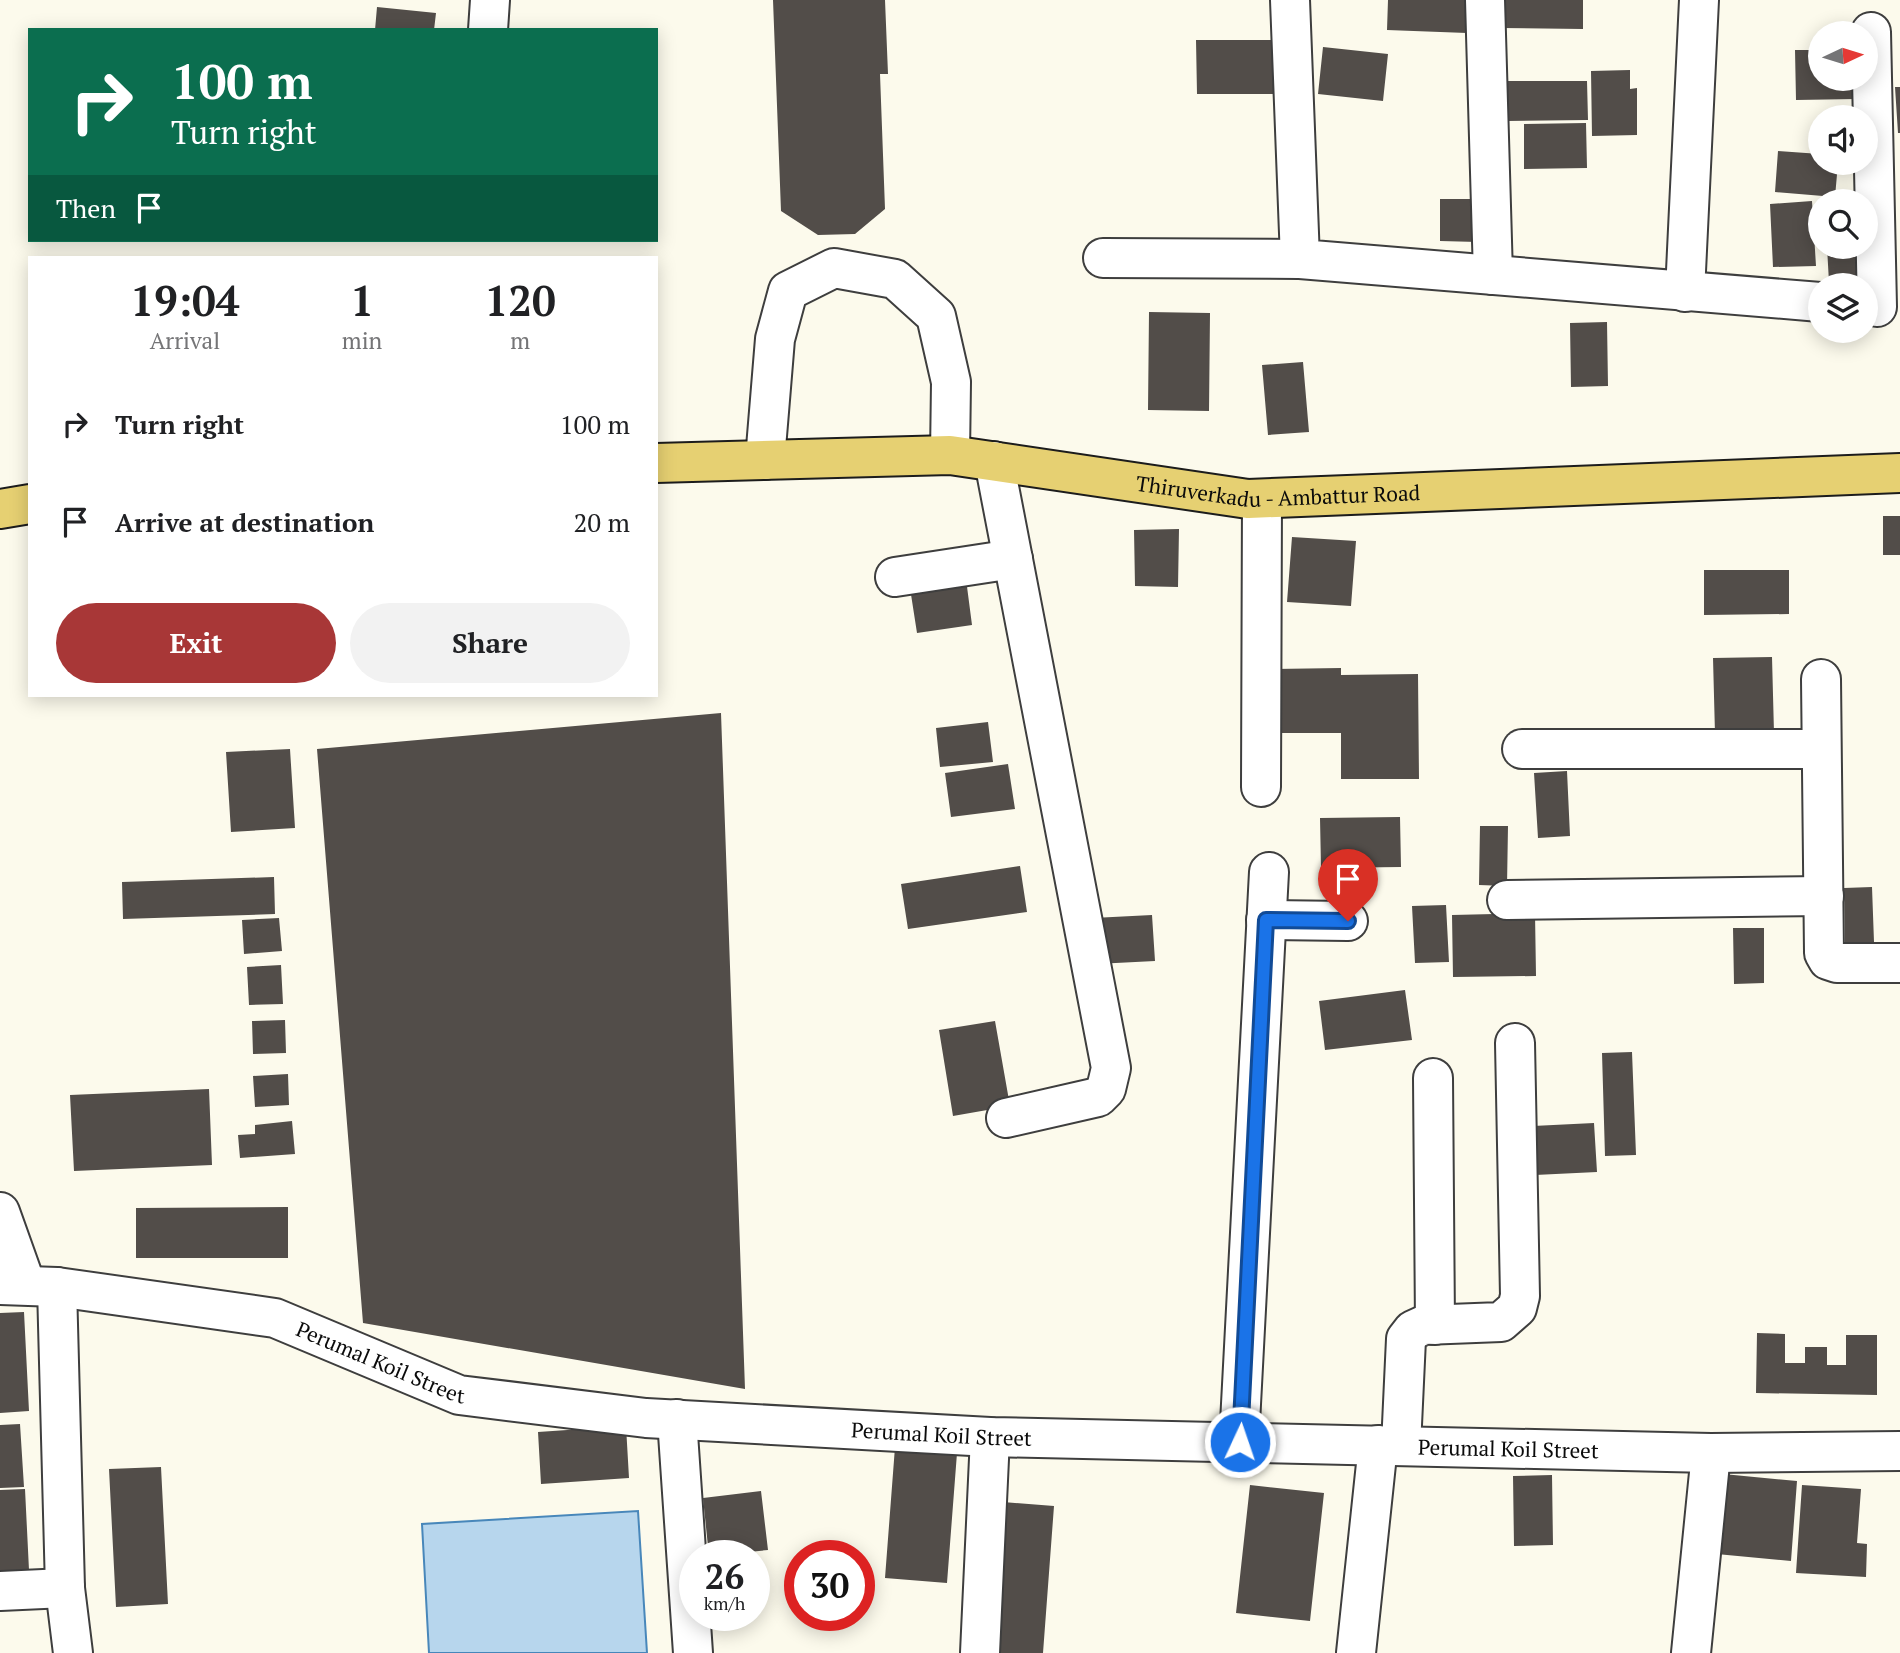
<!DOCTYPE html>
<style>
body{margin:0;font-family:"PT Serif",serif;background:#f2f2f2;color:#202124;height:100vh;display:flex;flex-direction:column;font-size:26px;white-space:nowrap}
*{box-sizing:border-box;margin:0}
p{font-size:23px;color:#757577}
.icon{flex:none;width:38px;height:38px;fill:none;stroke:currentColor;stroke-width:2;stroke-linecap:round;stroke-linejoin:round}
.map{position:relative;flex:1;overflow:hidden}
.side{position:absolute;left:28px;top:256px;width:630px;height:441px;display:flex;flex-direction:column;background:#fff;border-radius:0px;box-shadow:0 4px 18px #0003}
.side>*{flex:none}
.guide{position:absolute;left:28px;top:28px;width:630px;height:214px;border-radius:0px;box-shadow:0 4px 18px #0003;background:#0b6e4f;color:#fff;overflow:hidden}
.needle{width:46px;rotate:86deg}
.tools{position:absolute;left:1808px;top:21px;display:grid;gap:14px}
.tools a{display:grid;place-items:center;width:70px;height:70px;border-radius:50%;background:#fff;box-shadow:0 4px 18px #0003;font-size:35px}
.speed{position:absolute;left:679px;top:1540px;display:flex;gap:14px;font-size:35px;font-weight:700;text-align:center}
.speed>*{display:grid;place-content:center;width:91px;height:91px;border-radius:50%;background:#fff;box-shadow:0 4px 18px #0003;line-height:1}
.speed small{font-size:18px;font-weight:400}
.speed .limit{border:10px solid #d22;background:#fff;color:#111}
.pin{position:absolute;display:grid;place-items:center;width:60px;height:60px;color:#fff;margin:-72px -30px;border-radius:50% 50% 50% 0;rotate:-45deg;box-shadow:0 0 7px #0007}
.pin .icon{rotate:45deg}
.me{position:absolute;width:77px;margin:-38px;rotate:3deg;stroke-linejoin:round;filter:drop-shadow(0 0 5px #0008)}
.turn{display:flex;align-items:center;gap:24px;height:147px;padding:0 28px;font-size:32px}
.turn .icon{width:91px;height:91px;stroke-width:2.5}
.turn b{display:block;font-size:49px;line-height:60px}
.then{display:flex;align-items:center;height:66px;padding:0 28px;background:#0003;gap:14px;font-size:26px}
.eta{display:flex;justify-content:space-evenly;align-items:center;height:119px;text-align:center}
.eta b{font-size:42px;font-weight:800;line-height:49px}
.action{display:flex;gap:14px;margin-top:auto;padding:14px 28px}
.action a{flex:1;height:80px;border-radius:42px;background:#a83737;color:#fff;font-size:28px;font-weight:800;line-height:80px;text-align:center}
.action a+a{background:#f2f2f2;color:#202124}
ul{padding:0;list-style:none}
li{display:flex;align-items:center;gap:21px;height:98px;padding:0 28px}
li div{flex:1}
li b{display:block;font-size:26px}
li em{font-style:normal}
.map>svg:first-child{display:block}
.water{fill:#b7d6ed;stroke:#4887ba;stroke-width:2}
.building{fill:#524d49}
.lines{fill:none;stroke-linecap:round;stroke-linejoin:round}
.minor-casing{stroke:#3e3e3e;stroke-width:42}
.major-casing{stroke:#1c1c1c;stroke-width:42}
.minor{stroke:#fff;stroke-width:38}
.major{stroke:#e6d072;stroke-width:38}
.route-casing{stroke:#114b97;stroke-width:18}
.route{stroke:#1a73e8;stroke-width:12}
.labels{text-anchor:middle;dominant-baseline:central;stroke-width:7;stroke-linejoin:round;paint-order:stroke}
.street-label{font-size:21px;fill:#0b0b0b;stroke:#fff}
</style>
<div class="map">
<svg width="1900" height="1653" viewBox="0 0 1900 1653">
<rect width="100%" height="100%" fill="#fcfaec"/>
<path class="water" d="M638,1511L647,1653H429L422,1524Z"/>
<path class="building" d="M773,0H885L888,74H880L885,209L855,234L818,235L781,211Z
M1388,0H1469L1467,33L1387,30Z
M1501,0H1583V29L1501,28Z
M377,7L436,13L434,30H375Z
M1196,40H1276V94H1197Z
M1323,47L1388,54L1383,101L1318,94Z
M1795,50H1820V79H1856V99L1796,100Z
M1630,70V89L1637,88V135L1592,136L1591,71Z
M1507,81H1587L1588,120L1507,121Z
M1895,87H1900V133H1898Z
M1586,123L1587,168L1524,169V124Z
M1778,151L1820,154V163H1838L1835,197L1775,192Z
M1440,199H1479L1478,242L1440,241Z
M1812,201L1816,266L1773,267L1770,204Z
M1827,247H1860L1862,280L1829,282Z
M1149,312L1210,313L1209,411L1148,410Z
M1607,322L1608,386L1571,387L1570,323Z
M1303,362L1309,432L1268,435L1262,365Z
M1883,516H1900V555H1883Z
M1179,529L1178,587L1135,586L1134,530Z
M1292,537L1356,541L1351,606L1287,602Z
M1704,570H1789V614L1704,615Z
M966,579L972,625L917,633L910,588Z
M1772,657L1774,733L1715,734L1713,658Z
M1341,668V675L1418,674L1419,779H1341V733H1271L1274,669Z
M721,713L745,1389L363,1323L317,749Z
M988,722L993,762L940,767L936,728Z
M290,749L295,828L231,832L226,752Z
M1008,764L1015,809L951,817L945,773Z
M1567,771L1570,836L1538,838L1534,773Z
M1400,817L1401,867L1321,868L1320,818Z
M1480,826H1508L1507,886L1479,885Z
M1020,866L1027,912L908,929L901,884Z
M274,877L275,914L123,919L122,882Z
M1872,887L1874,942L1845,943L1844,888Z
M1446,905L1449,962L1415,963L1412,906Z
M1535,913L1536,976L1453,977L1452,915Z
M1152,915L1155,961L1096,964L1093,918Z
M279,918L282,951L244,954L242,920Z
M1733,928H1764V983L1734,984Z
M281,965L283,1004L249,1005L247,967Z
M1405,990L1412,1040L1325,1050L1319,1001Z
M285,1020L286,1053L253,1054L252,1021Z
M995,1021L1010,1106L953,1116L939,1030Z
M1632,1052L1636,1155L1605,1156L1602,1053Z
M288,1074L289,1105L255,1107L253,1076Z
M209,1089L212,1165L74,1171L70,1095Z
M292,1121L295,1154L240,1158L238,1135L255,1134V1125Z
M1594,1123L1597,1172L1535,1175L1533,1126Z
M288,1207V1258H136V1208Z
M24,1312L29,1411L0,1413V1313Z
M1757,1333L1785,1334V1363H1805V1347H1827V1365H1846V1335H1877V1395L1756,1393Z
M20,1424L24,1487L0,1488V1425Z
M626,1426L629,1478L541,1484L538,1432Z
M895,1447L957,1453L947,1583L885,1578Z
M161,1467L168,1604L116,1607L109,1469Z
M1713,1473L1797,1481L1791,1561L1706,1553Z
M1552,1475L1553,1545L1514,1546L1513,1476Z
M1250,1485L1324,1493L1310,1621L1236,1613Z
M1802,1485L1861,1489L1857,1543L1867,1544L1866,1577L1796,1573Z
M25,1489L29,1570L0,1572V1490Z
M761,1491L768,1550L709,1556L703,1498Z
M1003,1502L1054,1506L1043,1653H991Z"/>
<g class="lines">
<g class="minor-casing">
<g id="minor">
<path d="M1290,0L1300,259L1820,302"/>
<path d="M1485,0L1493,275"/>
<path d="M488,30L490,0"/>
<path d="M1871,32L1877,307"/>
<path d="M1103,258L1300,259"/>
<path d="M1685,292L1699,0"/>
<path d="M765,460L775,339L788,291L834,268L895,279L936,316L951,382L950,455"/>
<path d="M994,461L1111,1068L1106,1089L1098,1097L1006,1118"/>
<path d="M895,577L1013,559"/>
<path d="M1821,679L1824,953L1828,960L1837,963H1900"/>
<path d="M1522,749H1821"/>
<path d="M1261,787L1262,499"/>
<path d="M1507,900L1824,896"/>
<path d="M1266,920L1348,921"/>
<path d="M1433,1078L1435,1325"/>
<path d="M0,1212L26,1285"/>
<path id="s1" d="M0,1285L57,1287L275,1318L459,1395L646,1418L990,1437L1711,1453L1900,1451"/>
<path d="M57,1287L65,1588L73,1653"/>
<path d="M677,1419L693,1653"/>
<path d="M1239,1442L1269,872"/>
<path d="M1401,1446L1406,1339L1413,1330L1424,1325L1501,1322L1517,1308L1520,1296L1515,1043"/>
<path d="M0,1591L65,1588"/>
<path d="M980,1653L990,1437"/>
<path d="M1356,1653L1378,1445"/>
<path d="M1691,1653L1711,1453"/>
</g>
</g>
<g class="major-casing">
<g id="major">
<path id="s2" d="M656,463L950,455L1248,499L1900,473"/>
<path d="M0,509L30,504"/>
</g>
</g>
<use href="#minor" class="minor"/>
<use href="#major" class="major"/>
</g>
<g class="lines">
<g class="route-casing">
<path id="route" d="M1240,1442L1266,920L1348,921"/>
</g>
<use href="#route" class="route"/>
</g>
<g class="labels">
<g class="street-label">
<text stroke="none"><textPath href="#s2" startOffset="625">Thiruverkadu - Ambattur Road</textPath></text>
<text stroke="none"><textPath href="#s1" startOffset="392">Perumal Koil Street</textPath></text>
<text stroke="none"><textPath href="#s1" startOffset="961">Perumal Koil Street</textPath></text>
<text stroke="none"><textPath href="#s1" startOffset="1528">Perumal Koil Street</textPath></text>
</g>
</g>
</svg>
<div class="tools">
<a><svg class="needle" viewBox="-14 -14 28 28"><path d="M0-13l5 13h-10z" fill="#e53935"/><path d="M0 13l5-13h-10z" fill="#757577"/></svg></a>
<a><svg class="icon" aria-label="sound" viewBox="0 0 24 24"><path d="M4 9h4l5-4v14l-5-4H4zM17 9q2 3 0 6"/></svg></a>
<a><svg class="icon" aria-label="search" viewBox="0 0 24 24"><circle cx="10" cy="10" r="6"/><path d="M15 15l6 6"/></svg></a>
<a><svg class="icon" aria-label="layers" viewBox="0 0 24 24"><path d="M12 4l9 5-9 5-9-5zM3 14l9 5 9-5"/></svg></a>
</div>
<div class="speed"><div>26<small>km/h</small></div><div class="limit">30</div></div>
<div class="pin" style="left:1348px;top:921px;background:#d93025"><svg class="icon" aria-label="arrive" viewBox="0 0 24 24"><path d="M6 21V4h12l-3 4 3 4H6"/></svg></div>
<svg class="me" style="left:1240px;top:1442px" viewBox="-20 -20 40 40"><circle r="17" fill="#1a73e8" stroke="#fff" stroke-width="3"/><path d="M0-11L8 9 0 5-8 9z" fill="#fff"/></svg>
<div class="guide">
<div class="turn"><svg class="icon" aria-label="right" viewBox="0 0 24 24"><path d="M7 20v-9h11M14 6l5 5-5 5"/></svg><div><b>100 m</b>Turn right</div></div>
<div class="then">Then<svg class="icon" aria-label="arrive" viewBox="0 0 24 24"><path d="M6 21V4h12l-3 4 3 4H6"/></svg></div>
</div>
<section class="side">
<div class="eta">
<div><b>19:04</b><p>Arrival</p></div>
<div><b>1</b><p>min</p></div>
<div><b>120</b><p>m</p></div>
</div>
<ul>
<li><svg class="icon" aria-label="right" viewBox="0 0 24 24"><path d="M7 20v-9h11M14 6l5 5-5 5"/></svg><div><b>Turn right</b></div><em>100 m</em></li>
<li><svg class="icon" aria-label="arrive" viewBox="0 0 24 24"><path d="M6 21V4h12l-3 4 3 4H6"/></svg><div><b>Arrive at destination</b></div><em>20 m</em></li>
</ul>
<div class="action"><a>Exit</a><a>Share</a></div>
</section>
</div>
